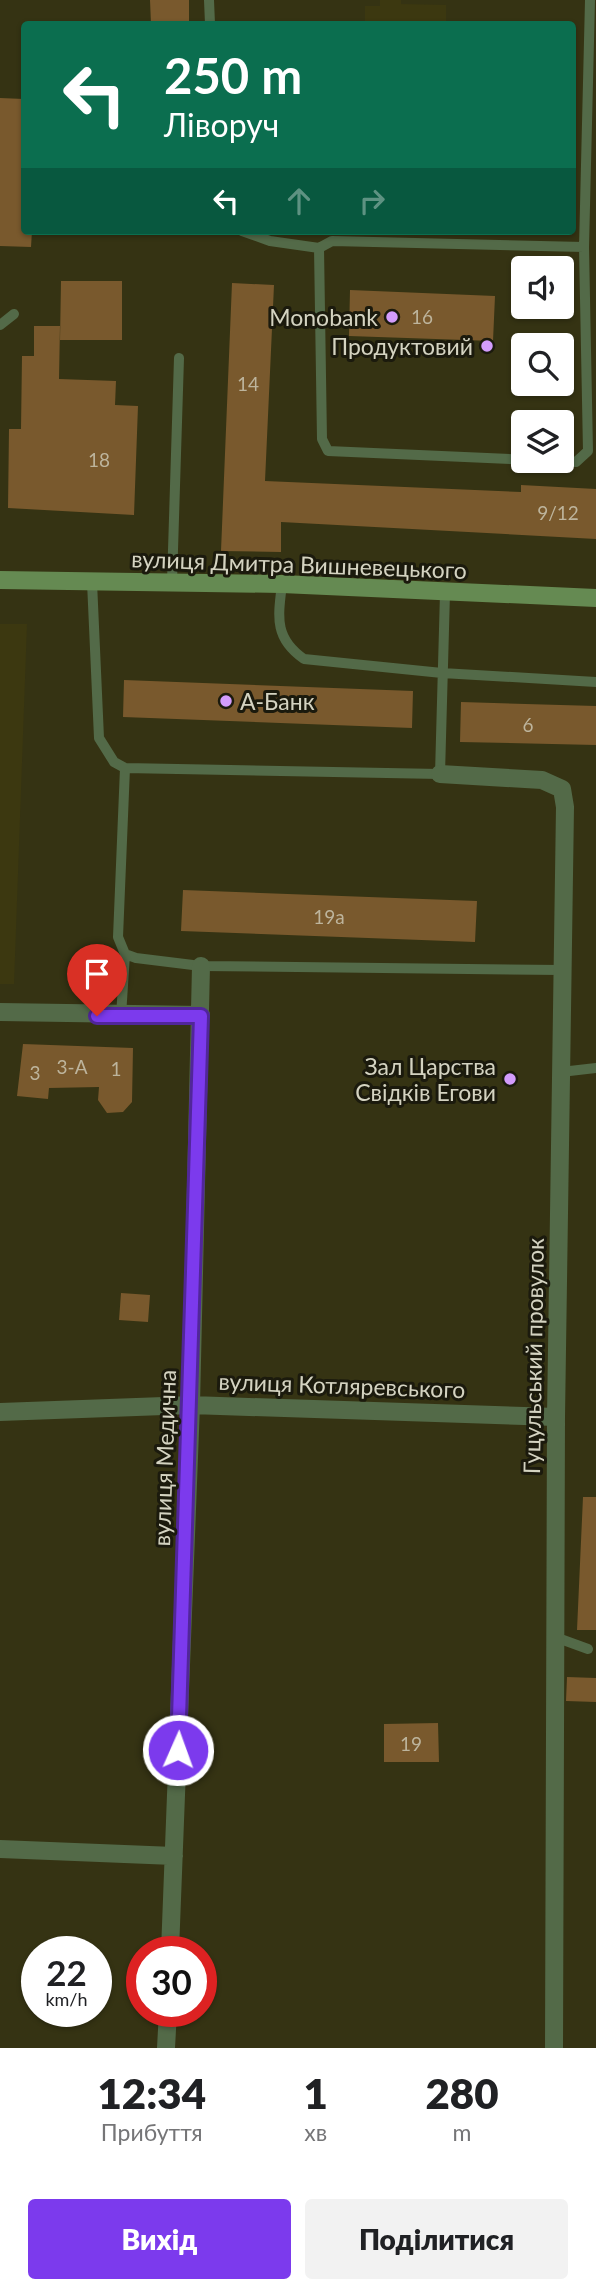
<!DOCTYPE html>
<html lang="uk">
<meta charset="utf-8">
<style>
body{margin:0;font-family:Lato,sans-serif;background:#f2f2f2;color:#202124;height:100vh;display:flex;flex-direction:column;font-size:26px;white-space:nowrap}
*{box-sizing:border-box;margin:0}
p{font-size:23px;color:#757577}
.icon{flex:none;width:38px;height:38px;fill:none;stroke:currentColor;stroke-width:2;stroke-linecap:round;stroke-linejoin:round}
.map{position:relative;height:2048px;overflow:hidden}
.side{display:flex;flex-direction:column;background:#fff;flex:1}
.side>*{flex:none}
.top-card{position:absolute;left:21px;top:21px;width:555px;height:214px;border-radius:7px;box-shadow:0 2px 5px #0004;background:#0b6e4f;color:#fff;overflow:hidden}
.controls{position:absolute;left:511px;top:256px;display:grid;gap:14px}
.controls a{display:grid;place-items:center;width:63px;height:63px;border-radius:7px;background:#fff;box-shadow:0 2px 5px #0004;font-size:35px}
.speed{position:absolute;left:21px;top:1936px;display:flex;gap:14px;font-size:35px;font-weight:700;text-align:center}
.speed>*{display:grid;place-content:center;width:91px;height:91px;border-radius:50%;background:#fff;box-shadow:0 2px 5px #0004;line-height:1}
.speed small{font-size:18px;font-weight:400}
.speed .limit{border:10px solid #d22;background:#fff;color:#111}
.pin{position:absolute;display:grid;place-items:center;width:60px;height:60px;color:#fff;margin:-72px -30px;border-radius:50% 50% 50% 0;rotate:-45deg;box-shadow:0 0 7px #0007}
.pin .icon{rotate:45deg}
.me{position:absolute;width:77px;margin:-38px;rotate:2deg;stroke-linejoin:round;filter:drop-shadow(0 0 5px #0008)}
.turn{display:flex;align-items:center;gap:24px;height:147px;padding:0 28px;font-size:32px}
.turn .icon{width:91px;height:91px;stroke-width:2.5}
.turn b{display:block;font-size:49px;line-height:60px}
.lanes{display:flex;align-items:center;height:66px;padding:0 28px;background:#0003;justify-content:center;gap:35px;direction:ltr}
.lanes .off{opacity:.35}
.eta{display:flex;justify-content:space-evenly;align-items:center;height:119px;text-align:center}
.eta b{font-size:42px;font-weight:800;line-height:49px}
.cta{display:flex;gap:14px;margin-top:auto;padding:14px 28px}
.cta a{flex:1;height:80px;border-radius:7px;background:#7c3aed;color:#fff;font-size:28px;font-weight:800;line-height:80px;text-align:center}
.cta a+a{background:#f2f2f2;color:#202124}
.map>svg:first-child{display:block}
.built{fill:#3c3810}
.building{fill:#79592d}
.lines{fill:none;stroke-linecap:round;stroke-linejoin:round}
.lane{stroke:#536a48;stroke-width:10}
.street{stroke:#536a48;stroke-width:18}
.secondary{stroke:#658a52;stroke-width:18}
.route-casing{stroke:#51269a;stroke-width:18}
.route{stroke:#7c3aed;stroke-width:12}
.poi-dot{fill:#d39cfc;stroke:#1b1a0d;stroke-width:2.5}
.labels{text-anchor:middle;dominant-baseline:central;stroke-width:6;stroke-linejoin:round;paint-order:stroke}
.number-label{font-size:19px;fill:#bdb49c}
.poi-label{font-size:23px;fill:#d4d3c1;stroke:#1b1a0d;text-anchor:end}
.street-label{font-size:23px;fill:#d4d3c1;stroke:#1b1a0d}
</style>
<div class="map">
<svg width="596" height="2048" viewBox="0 0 596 2048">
<rect width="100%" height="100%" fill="#353313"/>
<path class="built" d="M380,0H401V4L446,5V24H365V6H380Z
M0,624H27L14,984H0Z"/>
<path class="building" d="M150,0H189V24H151Z
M0,98L24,99V231H32L31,247L0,246Z
M61,281H122V340H60Z
M232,283L274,285L265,481L521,492V485L596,489V539L281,522V552L221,551Z
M350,290L495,296L493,341L349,336Z
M34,326H60L59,379L116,381L115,405L138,406L134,515L8,508L9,429H21L22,356H34Z
M124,680L413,691L412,728L123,717Z
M461,702L596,706V745L460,742Z
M183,890L477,901L475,942L181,931Z
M23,1044L133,1048L132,1102L123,1112L107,1113L98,1100L99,1087L49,1088L48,1099L17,1096Z
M121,1293L150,1295L148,1322L119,1320Z
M583,1497H596V1630H577Z
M567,1677L596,1678V1702L566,1701Z
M438,1723L439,1762H384V1724Z"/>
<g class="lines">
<path class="lane" d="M209,0L210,24
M242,231L270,241L319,248L332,241L584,247
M319,248L322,439L328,451L576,462L588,451L584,247L590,0
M0,325L14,314
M92,582L99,738L114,762L125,768L440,774L445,593
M172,582L179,358
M282,584C278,617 274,638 304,659L442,673L596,682
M125,954L136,958L201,966L562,970
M121,1016L125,954L118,937L125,768
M561,1072L596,1068
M555,1637L588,1649"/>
<path class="street" d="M440,774L542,780L562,789L565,807L556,1417L554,2048
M0,1012L201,1015
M0,1412L191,1405L556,1417
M0,1849L174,1856
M170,1951L191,1405L201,966
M166,2048L168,2011"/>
<path class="secondary" d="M0,580L282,584L596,598"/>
</g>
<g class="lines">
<g class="route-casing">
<path id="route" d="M97,1016H201L178,1750"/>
</g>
<use href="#route" class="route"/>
</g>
<g class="poi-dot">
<circle cx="392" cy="317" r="7"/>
<circle cx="487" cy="346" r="7"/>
<circle cx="226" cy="701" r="7"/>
<circle cx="510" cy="1079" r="7"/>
</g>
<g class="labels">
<g class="number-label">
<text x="422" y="316">16</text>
<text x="248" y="383">14</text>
<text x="99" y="459">18</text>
<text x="558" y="512">9/12</text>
<text x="528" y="724">6</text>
<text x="329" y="916">19а</text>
<text x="72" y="1066">3-А</text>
<text x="116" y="1068">1</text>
<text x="35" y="1072">3</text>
<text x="411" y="1743">19</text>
</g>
<g class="poi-label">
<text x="378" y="317">Monobank</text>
<text x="473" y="346">Продуктовий</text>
<text x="240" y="701" text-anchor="start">А-Банк</text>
<text x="496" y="1066">Зал Царства<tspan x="496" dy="26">Свiдкiв Егови</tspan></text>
</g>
<g class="street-label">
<text transform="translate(299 564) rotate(2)">вулиця Дмитра Вишневецького</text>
<text transform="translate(533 1356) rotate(-89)">Гуцульський провулок</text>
<text transform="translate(342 1385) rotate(2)">вулиця Котляревського</text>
<text transform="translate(164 1458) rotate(-88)">вулиця Медична</text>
</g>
</g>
</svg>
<div class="controls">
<a><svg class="icon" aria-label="sound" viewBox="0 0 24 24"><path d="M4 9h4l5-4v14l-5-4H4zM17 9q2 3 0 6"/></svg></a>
<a><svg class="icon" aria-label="search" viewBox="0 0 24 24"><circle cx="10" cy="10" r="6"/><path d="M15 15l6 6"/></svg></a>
<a><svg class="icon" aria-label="layers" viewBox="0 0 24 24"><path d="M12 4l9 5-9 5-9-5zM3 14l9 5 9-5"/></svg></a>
</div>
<div class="speed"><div>22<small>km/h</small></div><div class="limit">30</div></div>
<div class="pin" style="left:97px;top:1016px;background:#d93025"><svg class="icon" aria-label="arrive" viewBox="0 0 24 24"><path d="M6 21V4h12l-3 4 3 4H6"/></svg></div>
<svg class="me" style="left:178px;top:1750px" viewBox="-20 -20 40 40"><circle r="17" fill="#7c3aed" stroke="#fff" stroke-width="3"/><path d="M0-11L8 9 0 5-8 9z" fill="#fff"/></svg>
<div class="top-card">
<div class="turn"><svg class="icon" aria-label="left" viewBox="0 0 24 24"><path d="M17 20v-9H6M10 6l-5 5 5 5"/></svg><div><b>250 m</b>Ліворуч</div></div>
<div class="lanes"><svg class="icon" aria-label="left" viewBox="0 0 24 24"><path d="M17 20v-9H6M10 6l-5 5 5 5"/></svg><svg class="icon off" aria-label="ahead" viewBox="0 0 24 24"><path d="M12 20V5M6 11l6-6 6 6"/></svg><svg class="icon off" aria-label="right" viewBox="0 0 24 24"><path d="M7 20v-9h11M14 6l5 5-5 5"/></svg></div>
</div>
</div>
<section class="side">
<div class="eta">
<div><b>12:34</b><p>Прибуття</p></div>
<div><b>1</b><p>хв</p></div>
<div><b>280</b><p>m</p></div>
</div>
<div class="cta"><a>Вихід</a><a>Поділитися</a></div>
</section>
